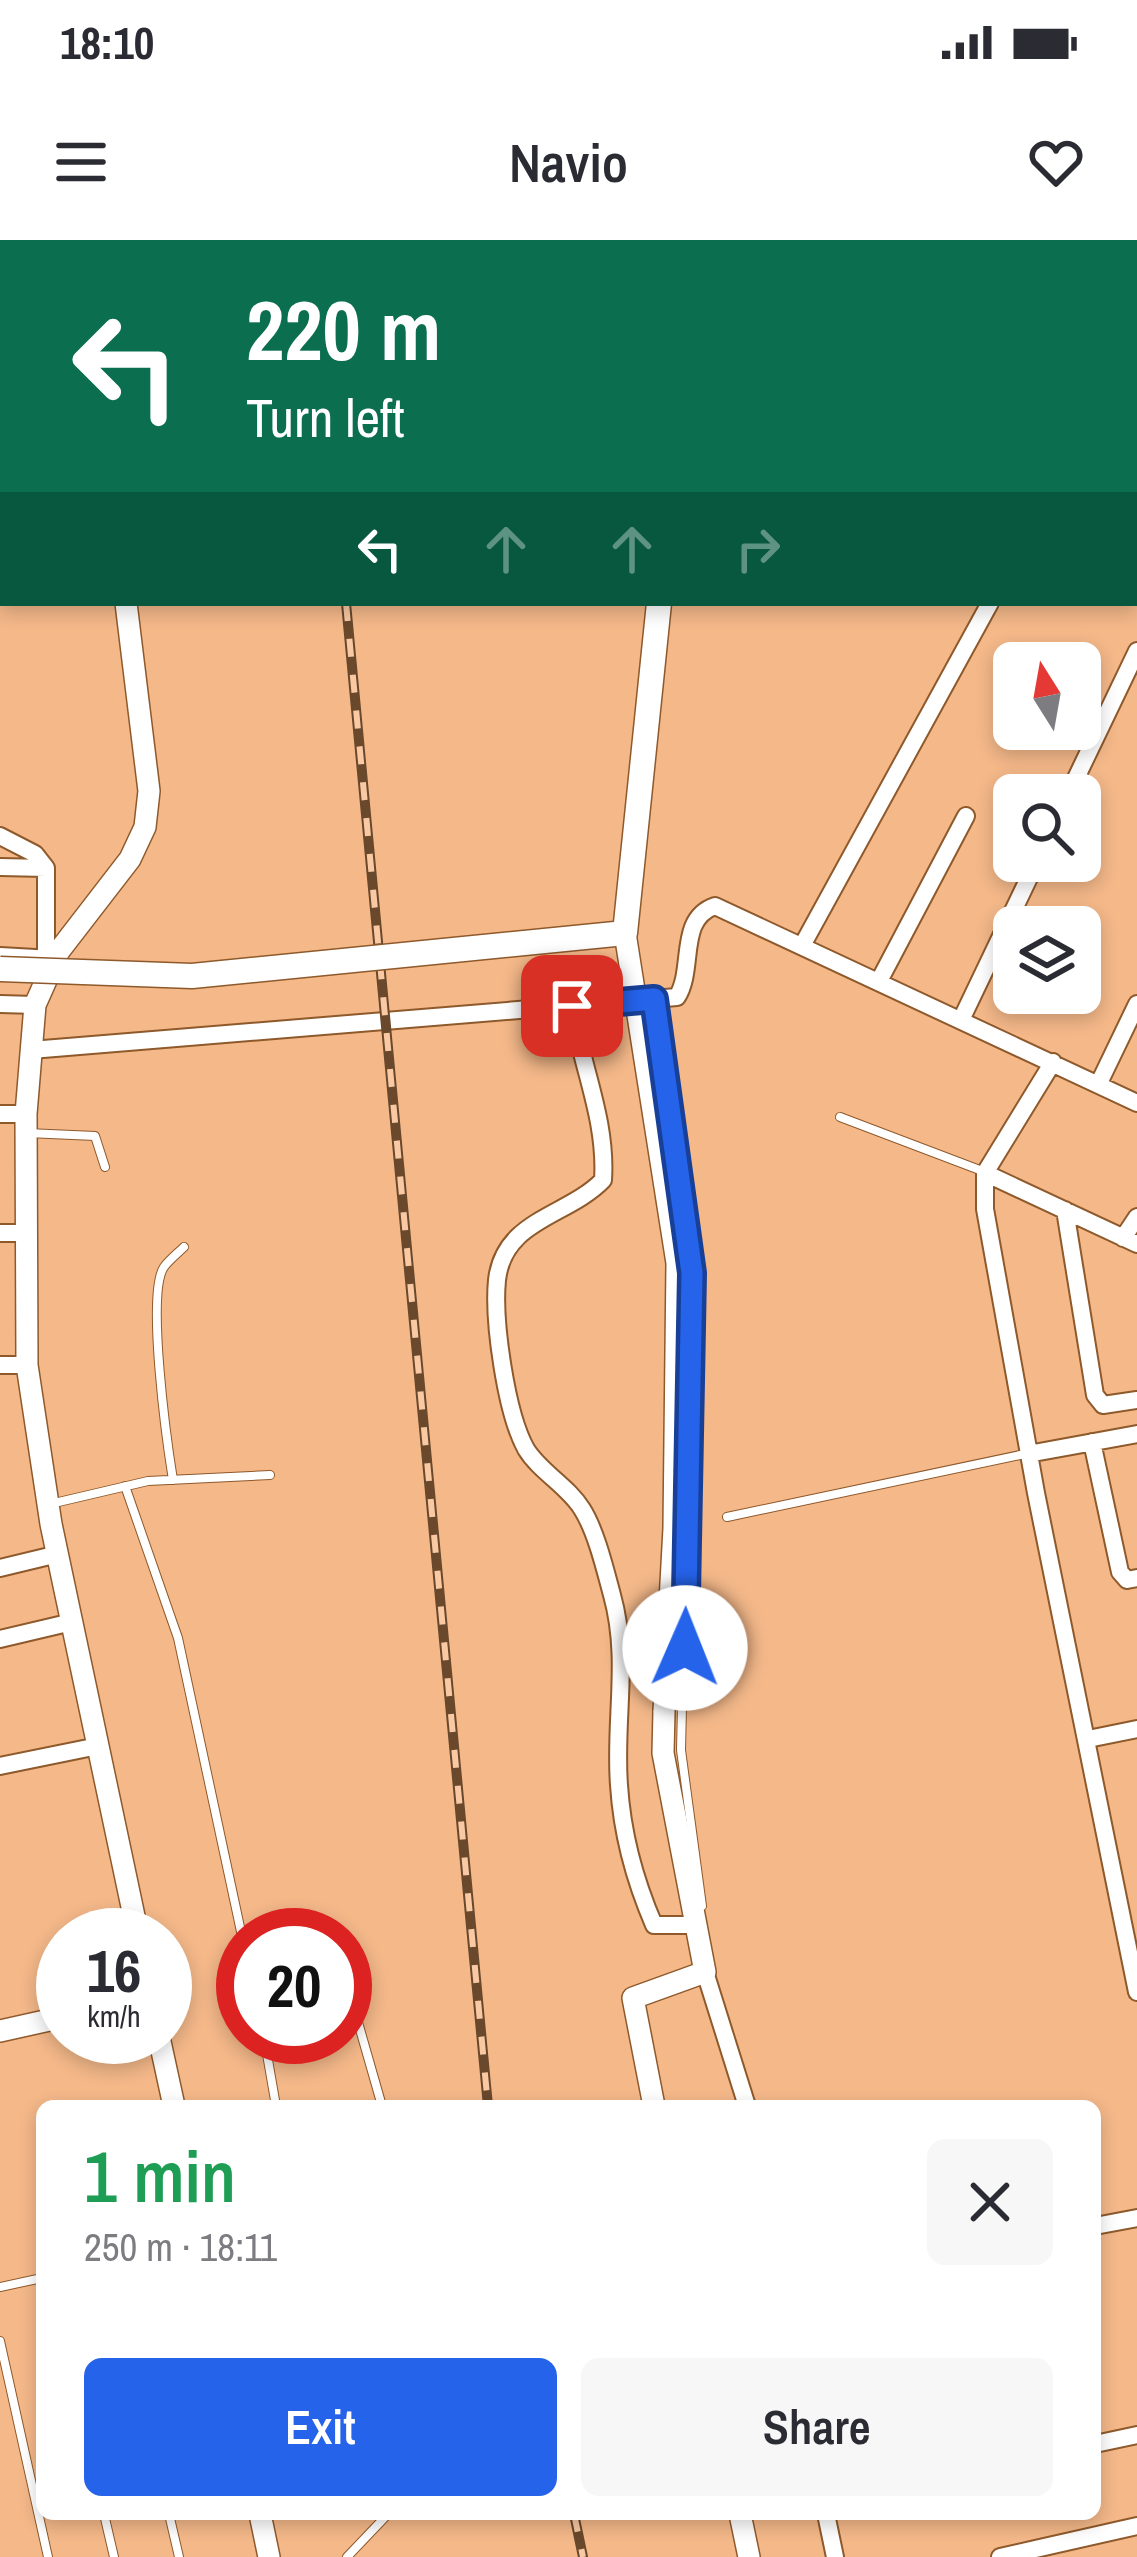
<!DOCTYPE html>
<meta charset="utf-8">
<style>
body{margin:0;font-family:"Archivo Narrow",sans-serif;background:#f7f7f7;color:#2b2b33;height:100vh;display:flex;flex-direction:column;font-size:45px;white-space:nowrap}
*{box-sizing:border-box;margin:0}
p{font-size:39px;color:#7c7c81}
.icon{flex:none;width:66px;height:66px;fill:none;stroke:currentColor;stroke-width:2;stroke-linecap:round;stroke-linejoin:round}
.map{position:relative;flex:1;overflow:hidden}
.drawer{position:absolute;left:36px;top:1860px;width:1065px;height:420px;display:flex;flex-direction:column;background:#fff;border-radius:18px;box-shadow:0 6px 18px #0003}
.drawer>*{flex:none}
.guide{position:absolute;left:0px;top:0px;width:1137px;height:366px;box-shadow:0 6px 18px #0003;background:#0b6e4f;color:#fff;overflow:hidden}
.needle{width:78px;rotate:349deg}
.tools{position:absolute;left:993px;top:402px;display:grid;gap:24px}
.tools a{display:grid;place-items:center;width:108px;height:108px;border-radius:18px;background:#fff;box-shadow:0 6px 18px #0003;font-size:60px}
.speed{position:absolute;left:36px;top:1668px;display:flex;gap:24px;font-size:60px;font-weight:700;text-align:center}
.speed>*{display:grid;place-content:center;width:156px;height:156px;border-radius:50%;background:#fff;box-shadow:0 6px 18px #0003;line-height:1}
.speed small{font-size:30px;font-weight:400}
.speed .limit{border:18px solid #d22;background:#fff;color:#111}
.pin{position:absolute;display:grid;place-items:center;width:102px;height:102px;color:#fff;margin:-51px;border-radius:24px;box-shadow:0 6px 18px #0006}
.me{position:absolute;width:132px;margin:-66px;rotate:1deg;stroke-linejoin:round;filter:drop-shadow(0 0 9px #0008)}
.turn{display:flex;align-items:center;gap:42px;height:252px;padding:0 48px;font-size:54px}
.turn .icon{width:156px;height:156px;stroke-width:2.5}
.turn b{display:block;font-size:84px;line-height:102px}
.lanes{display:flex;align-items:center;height:114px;padding:0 48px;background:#0003;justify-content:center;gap:60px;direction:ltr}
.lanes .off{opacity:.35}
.round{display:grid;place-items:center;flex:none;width:126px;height:126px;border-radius:18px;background:#f7f7f7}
.head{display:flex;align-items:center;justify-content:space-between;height:204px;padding:0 48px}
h1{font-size:72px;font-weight:600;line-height:90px;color:#1e9e55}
.primary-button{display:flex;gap:24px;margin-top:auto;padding:24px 48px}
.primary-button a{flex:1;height:138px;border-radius:18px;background:#2563eb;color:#fff;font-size:48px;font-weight:600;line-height:138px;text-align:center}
.primary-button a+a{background:#f7f7f7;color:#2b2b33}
.status{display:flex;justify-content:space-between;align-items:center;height:84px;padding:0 60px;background:#fff;direction:ltr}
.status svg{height:33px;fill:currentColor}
header{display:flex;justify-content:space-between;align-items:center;height:156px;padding:0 48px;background:#fff;font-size:54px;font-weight:600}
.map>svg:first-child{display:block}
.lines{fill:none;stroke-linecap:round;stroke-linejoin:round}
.service-casing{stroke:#8e592b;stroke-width:10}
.minor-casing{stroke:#8e592b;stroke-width:20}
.tertiary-casing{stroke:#8e592b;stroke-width:24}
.secondary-casing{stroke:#8e592b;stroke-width:27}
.service{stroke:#fff;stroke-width:8}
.minor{stroke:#fff;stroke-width:16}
.tertiary{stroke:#fff;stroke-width:21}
.secondary{stroke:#fff;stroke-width:24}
.rail-casing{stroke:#69482c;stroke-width:10}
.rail{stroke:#f9c9a3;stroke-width:6;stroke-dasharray:18;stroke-linecap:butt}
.tertiary-bridge-casing{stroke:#8e592b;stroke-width:24;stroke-linecap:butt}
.secondary-bridge-casing{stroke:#8e592b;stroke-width:27;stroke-linecap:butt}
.tertiary-bridge{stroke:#fff;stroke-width:21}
.secondary-bridge{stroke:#fff;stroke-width:24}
.route-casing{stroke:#184099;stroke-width:30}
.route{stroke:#2563eb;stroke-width:21}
</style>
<div class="status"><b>18:10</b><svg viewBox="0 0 49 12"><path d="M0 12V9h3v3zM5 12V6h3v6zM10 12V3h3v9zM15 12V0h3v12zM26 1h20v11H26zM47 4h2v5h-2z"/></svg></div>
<header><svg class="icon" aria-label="menu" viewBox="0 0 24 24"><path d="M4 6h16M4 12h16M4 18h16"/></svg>Navio<svg class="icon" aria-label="heart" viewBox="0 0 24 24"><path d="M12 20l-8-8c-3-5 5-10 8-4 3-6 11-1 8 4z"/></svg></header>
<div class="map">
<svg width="1137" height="2317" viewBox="0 0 1137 2317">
<rect width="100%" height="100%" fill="#f4b889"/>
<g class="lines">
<g class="service-casing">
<path id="service" d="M693,3L696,0
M655,761L692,1033L681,1510L702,1666
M840,877L985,932
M27,893L95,896L105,927
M173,1240C167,1203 146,1053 164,1027C169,1020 178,1013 184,1007
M125,1246L178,1398L243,1701
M50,1264L148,1241L270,1235
M727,1277L1025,1214
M330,1685L333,1695
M345,1737L382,1866
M264,1797L276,1866
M0,2047L42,2038
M0,2101L48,2317
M104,2274L114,2317
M169,2274L179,2317
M347,2317L388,2274"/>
</g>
<g class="minor-casing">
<path id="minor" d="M746,0L755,3
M795,3L797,0
M940,3L942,0
M0,81V66
M1134,172L1137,167
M1068,555L1137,411
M0,596L35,614L46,628V718
M0,627L46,628
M803,704L990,363
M0,716L53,719
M879,741L966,576
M0,764L35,765
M572,766C581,826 607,879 603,940C567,977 504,979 497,1040C493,1081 506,1173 526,1209C540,1232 568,1246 582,1269C596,1291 605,1329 612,1355C630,1419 614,1480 619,1545C622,1593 635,1641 654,1685H692
M961,780L1037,621
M31,810L677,757C695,729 677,679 715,666L1137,863
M1053,822L985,933V969L1036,1253L1137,1752
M1099,843L1137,764
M0,874H26
M985,933L1137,1004
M1065,970L1095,1155L1103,1165L1137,1160
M0,993H26
M1123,998L1137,977
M0,1125H27
M1092,1202L1120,1332L1127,1340L1137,1338
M1028,1214L1137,1194
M0,1328L58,1314
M0,1399L72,1382
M1088,1499L1137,1489
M0,1526L98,1506
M705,1732L747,1866
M1095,1986L1137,1978
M1095,2204L1137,2195
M826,2274L835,2317
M1000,2317L1137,2286"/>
</g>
<g class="tertiary-casing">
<path id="tertiary" d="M97,0L98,3
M126,363L149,551L145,587L130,619L59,711L35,765L26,874L27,1125L51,1284L138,1695
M0,1791L63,1777
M159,1797L174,1866
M654,1866L633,1758L705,1732L663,1513L664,1471
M260,2274L269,2317
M740,2274L749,2317"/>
</g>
<g class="secondary-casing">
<path id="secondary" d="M1134,225L1137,226
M1134,248L1137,249"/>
</g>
<use href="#service" class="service"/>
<use href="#minor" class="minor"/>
<use href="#tertiary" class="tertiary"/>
<use href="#secondary" class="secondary"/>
<g class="rail-casing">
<path id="rail" d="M315,0L316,3
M346,363L488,1866
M574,2274L583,2317"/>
</g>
<use href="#rail" class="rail"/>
<g class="tertiary-bridge-casing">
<path id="tertiary-bridge" d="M625,693L677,1023L674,1288L664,1471"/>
</g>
<g class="secondary-bridge-casing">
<path id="secondary-bridge" d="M0,729L192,736L625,693L659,363"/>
</g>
<use href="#tertiary-bridge" class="tertiary-bridge"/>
<use href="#secondary-bridge" class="secondary-bridge"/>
</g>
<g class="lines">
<g class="route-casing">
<path id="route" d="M572,766L654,759L692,1033L685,1408"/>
</g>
<use href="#route" class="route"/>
</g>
</svg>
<div class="tools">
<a><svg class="needle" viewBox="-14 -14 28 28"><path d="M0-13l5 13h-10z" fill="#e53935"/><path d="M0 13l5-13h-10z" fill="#7c7c81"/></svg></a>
<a><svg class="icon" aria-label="search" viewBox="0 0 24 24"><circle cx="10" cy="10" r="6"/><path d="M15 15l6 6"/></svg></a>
<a><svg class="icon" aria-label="layers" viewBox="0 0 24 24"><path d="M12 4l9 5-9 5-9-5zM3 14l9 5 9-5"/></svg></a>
</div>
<div class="speed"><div>16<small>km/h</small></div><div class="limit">20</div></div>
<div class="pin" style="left:572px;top:766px;background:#d93025"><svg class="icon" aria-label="arrive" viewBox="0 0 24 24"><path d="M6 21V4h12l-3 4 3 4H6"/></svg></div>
<svg class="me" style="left:685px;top:1408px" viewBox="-20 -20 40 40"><circle r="19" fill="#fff"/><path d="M0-13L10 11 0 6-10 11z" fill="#2563eb"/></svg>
<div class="guide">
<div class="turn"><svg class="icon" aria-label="left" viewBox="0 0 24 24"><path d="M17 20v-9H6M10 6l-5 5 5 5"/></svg><div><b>220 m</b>Turn left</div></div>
<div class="lanes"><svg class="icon" aria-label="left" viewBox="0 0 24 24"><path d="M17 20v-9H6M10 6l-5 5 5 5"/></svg><svg class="icon off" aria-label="ahead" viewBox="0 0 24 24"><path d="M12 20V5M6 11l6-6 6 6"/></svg><svg class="icon off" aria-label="ahead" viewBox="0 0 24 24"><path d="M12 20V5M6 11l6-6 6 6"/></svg><svg class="icon off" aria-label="right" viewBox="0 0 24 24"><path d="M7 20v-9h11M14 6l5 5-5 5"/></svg></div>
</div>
<section class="drawer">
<div class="head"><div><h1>1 min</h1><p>250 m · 18:11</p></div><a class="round"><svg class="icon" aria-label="close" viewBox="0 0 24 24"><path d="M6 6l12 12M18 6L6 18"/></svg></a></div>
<div class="primary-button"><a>Exit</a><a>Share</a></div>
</section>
</div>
